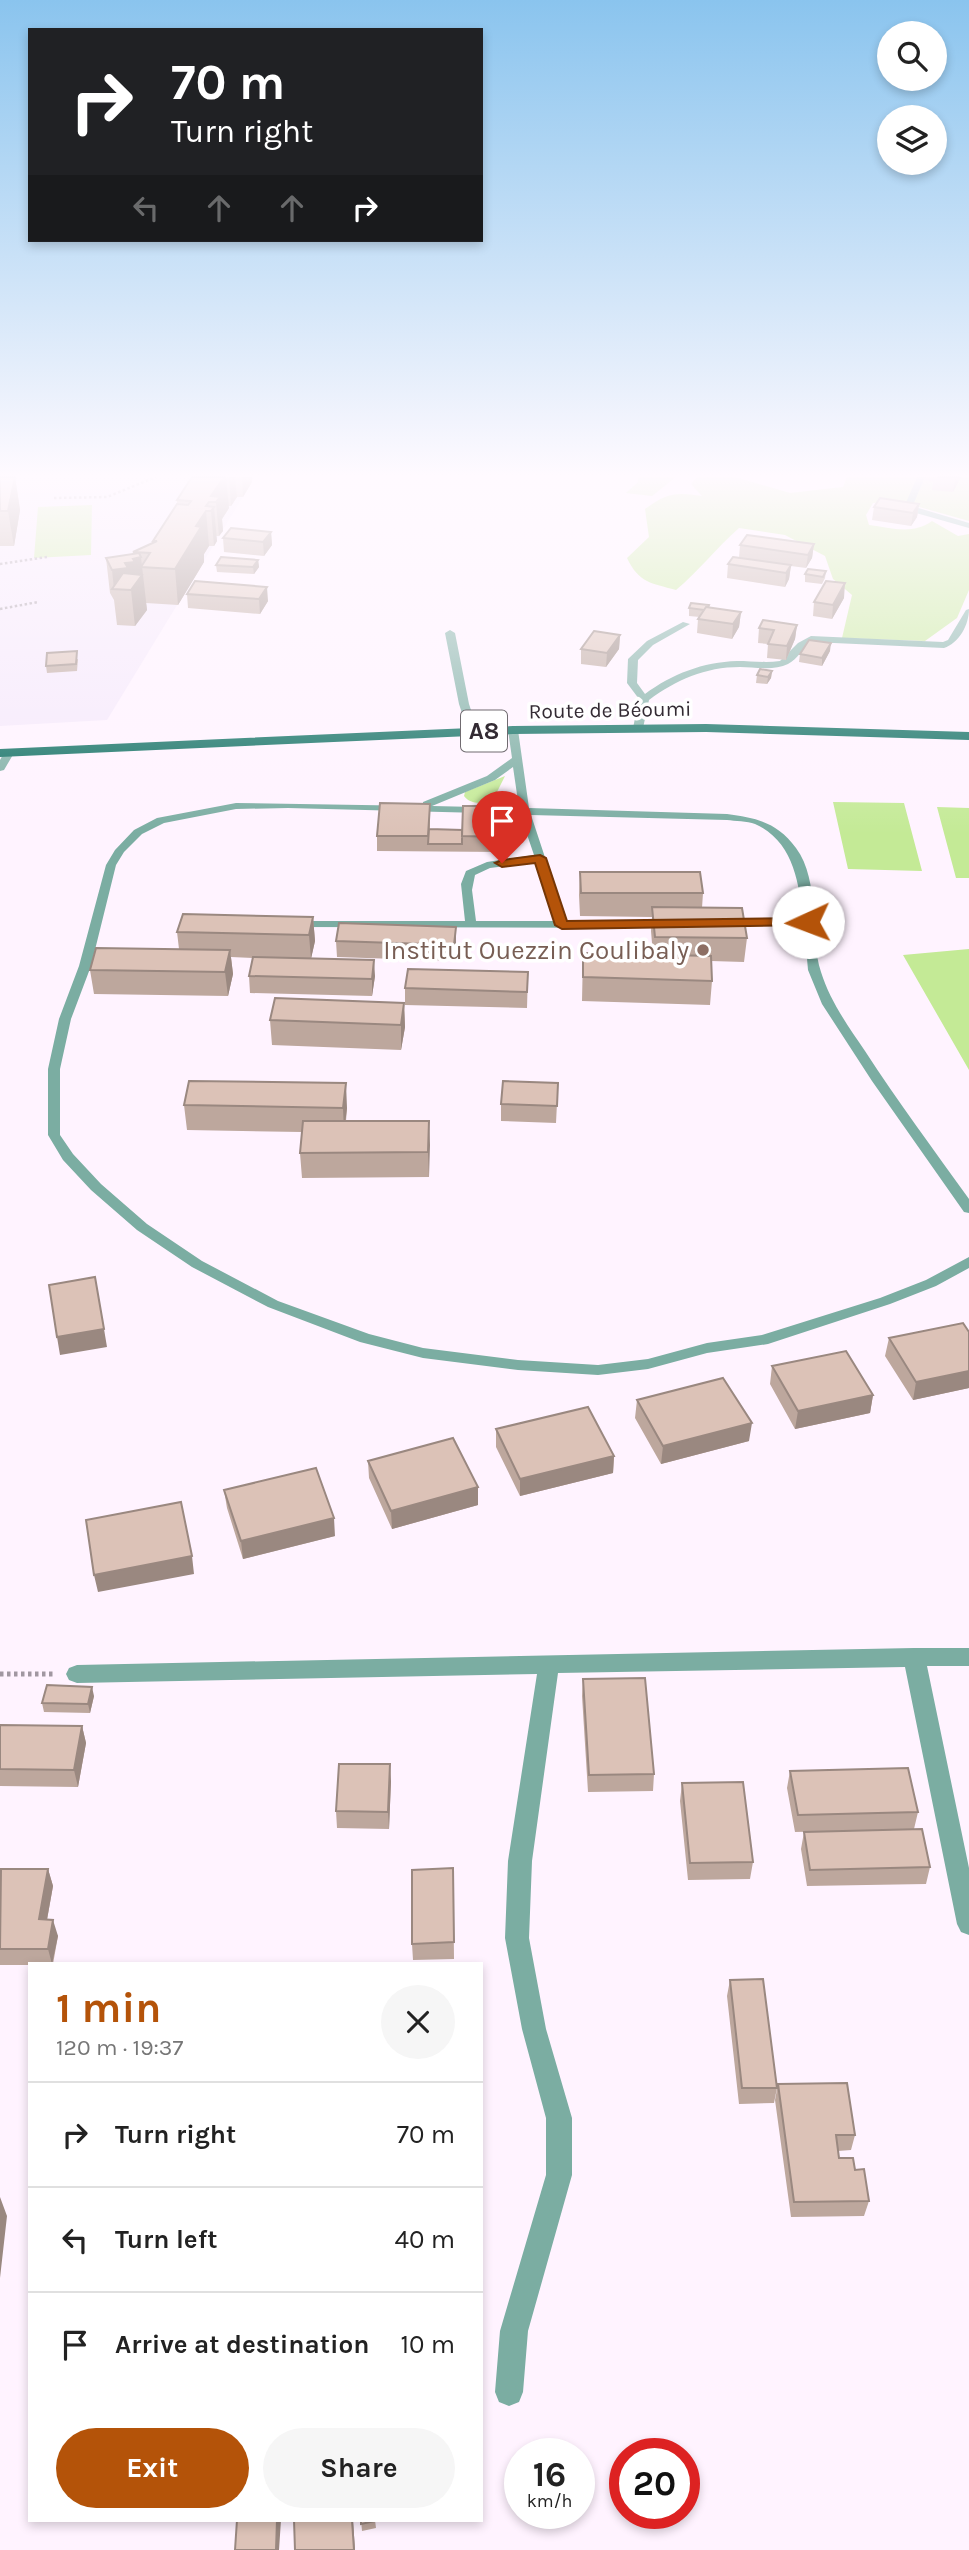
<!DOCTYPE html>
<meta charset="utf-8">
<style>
body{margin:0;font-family:Karla,sans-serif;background:#f6f6f6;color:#222;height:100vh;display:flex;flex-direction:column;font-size:26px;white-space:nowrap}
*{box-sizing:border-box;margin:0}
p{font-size:23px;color:#767676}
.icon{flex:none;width:38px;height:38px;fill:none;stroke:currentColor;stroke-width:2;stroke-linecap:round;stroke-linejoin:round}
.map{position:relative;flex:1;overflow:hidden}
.side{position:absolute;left:28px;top:1962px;width:455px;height:560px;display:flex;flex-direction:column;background:#fff;border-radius:0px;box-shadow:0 4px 10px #0003}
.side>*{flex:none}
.guide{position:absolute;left:28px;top:28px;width:455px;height:214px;border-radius:0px;box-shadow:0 4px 10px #0003;background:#202124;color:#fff;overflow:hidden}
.buttons{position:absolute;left:877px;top:21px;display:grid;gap:14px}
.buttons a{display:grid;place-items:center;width:70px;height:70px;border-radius:50%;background:#fff;box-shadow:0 4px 10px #0003;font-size:35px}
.speed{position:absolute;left:504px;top:2438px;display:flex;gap:14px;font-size:35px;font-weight:700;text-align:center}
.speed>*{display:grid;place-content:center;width:91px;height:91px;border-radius:50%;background:#fff;box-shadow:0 4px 10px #0003;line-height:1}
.speed small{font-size:18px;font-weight:400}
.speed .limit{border:10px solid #d22;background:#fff;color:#111}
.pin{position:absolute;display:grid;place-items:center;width:60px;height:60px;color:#fff;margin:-72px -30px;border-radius:50% 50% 50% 0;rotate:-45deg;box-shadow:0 0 7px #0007}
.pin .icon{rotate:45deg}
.me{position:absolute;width:77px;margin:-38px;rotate:268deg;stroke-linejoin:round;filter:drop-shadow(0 0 5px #0008)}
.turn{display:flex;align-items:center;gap:24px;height:147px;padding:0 28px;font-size:32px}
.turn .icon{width:91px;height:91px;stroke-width:2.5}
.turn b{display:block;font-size:49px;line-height:60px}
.lanes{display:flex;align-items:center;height:66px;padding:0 28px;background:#0003;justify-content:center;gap:35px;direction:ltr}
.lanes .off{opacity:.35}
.round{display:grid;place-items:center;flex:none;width:74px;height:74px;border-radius:37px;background:#f6f6f6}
.overview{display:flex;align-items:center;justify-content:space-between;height:119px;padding:0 28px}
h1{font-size:42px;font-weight:700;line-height:52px;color:#b45309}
.primary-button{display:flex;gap:14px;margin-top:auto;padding:14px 28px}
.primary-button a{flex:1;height:80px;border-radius:42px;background:#b45309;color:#fff;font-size:28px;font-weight:700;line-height:80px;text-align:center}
.primary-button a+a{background:#f6f6f6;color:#222}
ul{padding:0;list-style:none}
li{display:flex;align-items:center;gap:21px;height:105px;padding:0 28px;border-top:2px solid #e0e0e0}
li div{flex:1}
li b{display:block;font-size:26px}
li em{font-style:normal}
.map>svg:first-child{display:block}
.education{fill:#f5e8fb}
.green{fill:#c4ea96}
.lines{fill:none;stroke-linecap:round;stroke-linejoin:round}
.path-far1{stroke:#a197a1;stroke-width:2.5;stroke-dasharray:2.5 2.5;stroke-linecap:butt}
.path{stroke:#a197a1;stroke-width:5;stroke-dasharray:3.5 3.5;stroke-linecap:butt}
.lane{fill:#7bada2;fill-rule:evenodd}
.street{fill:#7bada2;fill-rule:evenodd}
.primary{fill:#086b5d;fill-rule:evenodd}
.wall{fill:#bda79d}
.shaded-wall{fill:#9a8880}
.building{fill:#dcc2b7;stroke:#9a8880;stroke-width:2}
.route{fill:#b45309;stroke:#753606;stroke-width:2}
.education-dot{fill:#8d6e63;stroke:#fff;stroke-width:2.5}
.labels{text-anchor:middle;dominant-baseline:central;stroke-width:7;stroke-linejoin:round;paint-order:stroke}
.far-street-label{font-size:21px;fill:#332b33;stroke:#fff}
.shield{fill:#fff;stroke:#706b70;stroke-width:2}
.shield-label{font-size:24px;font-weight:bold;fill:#332b33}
.education-label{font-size:26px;fill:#785e54;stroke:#fff;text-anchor:end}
</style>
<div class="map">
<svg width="969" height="2550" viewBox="0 0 969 2550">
<rect width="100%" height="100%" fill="#fff3ff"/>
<path class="education" d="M0,477H255L107,720L0,726Z"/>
<path class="green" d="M638,477H676L652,496L626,493L638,482Z
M697,477H735L790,493L843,487L847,477H969V521L898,501L873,503L866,515L869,525C891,528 913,535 932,521L958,536L969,534V590L957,618L925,641L842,638L852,595L833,579L825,556L785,535L739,528C716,548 699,571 676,590C651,583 639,583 627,558L649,537L645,509C667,493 676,492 702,496L691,484Z
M92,505L91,555L34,558L38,507Z
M505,776L493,800C483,804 471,805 464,796L465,792Z
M833,802L904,803L922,871L848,869Z
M937,807L969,808V878H956Z
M969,949V1070L903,955Z"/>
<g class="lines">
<path class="path-far1" d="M54,498L107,497L156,477
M0,564L47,557
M0,609L38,602"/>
<path class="path" d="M0,1674H55"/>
<path class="lane" d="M917,477H925L913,505L915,507L969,523V528L909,511L905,505Z
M969,609C969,625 959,643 944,648L812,642C803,647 798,659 788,664C774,671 755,667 740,667C705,667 676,680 649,700L643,728L638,731L633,728L639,699L627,683L628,659L647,641L683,622L690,624L653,645L638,660L637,683L645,694C672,674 703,662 737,661C751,661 766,663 780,661L798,643L811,636L943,642L948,640L966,610Z
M450,630L455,633L469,704L478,731L473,734L468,731L459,704L445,633Z
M513,727L518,730L529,808L727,814C756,818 777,822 796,848C821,882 809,936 821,972C830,1001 848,1026 865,1051C898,1102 934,1150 969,1199V1213L964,1212L872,1081L822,1004L808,970L804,925L725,927L719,924L725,921L803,919C799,882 793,841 755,824C747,821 735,821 727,820L531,815L566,921L674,923V927L670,928L294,927L288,924L294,921H465L461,884L466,871L487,862L534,855L520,814L288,808L236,809L164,823L142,834L124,852L116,865L91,966L71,1019L60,1069V1135L73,1154L101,1184L147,1224L202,1261L278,1301L369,1334L423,1348L518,1360L598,1365L648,1359L707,1343L762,1335L880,1298L926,1280L969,1257V1268L936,1286L890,1304L768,1344L707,1353L648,1369L598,1375L518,1370L423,1358L360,1342L268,1307L192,1267L137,1230L91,1190L63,1160L48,1135V1069L59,1019L79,966L106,865L115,850L134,830L157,818L236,803L423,806V802L487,776L512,758L508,730ZM513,767L519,808L432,806L495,780ZM536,862L555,921H476L472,890L475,875L490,868Z
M9,750L14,753L4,770L0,771V760L5,751Z"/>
<path class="street" d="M914,1648H969V1666H927L969,1868V1935L961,1932L957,1924L905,1667L558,1673L532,1861L529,1938L546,2029L572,2118V2175L528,2331L523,2392L519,2402L509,2406L499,2402L495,2392L500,2331L546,2175V2118L522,2029L505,1938L508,1861L537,1674L77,1683L69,1680L66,1674L69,1668L77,1665Z"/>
<path class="primary" d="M706,724L969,732V740L706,732L513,734L0,757V749L513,726Z"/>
</g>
<path class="wall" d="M0,477H15L20,510L14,546H0Z
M192,477H252V482L243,497H237L231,506H228L229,508L222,519L223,531L219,536H216L217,541L214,546H209L204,554V562L178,605L146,603L147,610L135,626L117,625L114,600L110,593L106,558L134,554L133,552L153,543V541L177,505V500Z
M925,477H961L953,492L932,490L933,482L925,480Z
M919,504L917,517L911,526L872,520L874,507Z
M271,532L272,545L264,556L224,552L223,538Z
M814,544L812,558L806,568L791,566L789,579L785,587L727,578L728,564L739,558L740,545Z
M258,560L259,567L254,574L217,572L216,565Z
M808,569L826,571L825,578L822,584L805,582V574Z
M195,581L268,601L260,614L188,608L187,594Z
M844,598L832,619L813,616L814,602Z
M709,605V608L741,612L739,627L732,639L697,633L698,619L700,617L689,616V608Z
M797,625L795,639L786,660L767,658L768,644L758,643L759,628Z
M620,635L619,649L606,667L581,664V649Z
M830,651L822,666L799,662L800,654Z
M78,659L77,671L47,673L46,666Z
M772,671L771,678L767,684L756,683L757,675Z
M502,806V852L377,851V836L430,819V829L462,830Z
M580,872L703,893L702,908L747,938L744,962L711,961L712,981L710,1005L582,1001L583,953L653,955L651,931L652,917L580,916L579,895Z
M313,917L315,941L311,958L375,976L372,996L250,993L249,976L253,958L231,957L233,974L228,996L94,994L90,970L179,949L177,932Z
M336,941L456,943L454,961L337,957Z
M528,972L527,1008L405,1005V988Z
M404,1003L405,1027L401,1050L272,1045L270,1020Z
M558,1083L556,1123L501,1121V1104Z
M184,1105L347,1108L346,1121H429V1177L302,1178L300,1153L302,1132L187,1130Z
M969,1332V1388L913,1400L885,1356L889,1338Z
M772,1366L873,1395L870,1413L795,1429L770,1384Z
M637,1400L749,1441L661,1464L635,1418Z
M496,1429L614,1456L613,1473L520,1496L496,1447Z
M368,1461L478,1487V1505L392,1529L369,1478Z
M224,1490L335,1536L243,1559L227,1508Z
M583,1679L654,1774L653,1791L588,1792L582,1696Z
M94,1696L90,1713L44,1712L42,1703Z
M0,1725L82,1726L86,1743L78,1787L0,1786Z
M790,1771L918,1812L914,1829L795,1832L787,1788Z
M391,1781L389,1829L337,1828L336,1811Z
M682,1783L753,1862L750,1879L688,1880L680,1801Z
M804,1832L930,1867L926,1884L807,1886L801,1849Z
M453,1868L454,1959L413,1960L412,1944Z
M48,1869L53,1886L47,1920L58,1936L53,1964H30V1965H0V1873Z
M730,1980L777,2088L774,2103L739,2104L727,1996Z
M778,2084L855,2135L851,2150L838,2151L839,2158L855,2170L869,2201L864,2216L791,2217L775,2100Z
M361,2520H375L376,2528L362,2531Z"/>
<path class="shaded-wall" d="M15,477L20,510L14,546L8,511Z
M224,477H226L229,508L222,519L223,531L219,536L216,502L211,496Z
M229,477H235L237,497L231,506Z
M242,477H252V482L243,497Z
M957,477H961L953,492L955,479Z
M919,504L917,517L911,526L913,513Z
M214,507L217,541L214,546L211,511Z
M206,511L209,546L204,554V562L178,605L175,569L196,526Z
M271,532L272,545L264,556L263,542Z
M814,544L812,558L806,568L808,555Z
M141,557L147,610L135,626L131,590L114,589L112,570L133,559Z
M258,560L259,567L254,574L253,567Z
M791,565L789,579L785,587L786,573Z
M845,583L844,598L832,619L833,605Z
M267,587L268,601L260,614L259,599Z
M741,612L739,627L732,639L733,624Z
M797,625L795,639L786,660L787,646Z
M620,635L619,649L606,667L607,653Z
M831,643L830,651L822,666V658Z
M772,671L771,678L767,684L768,677Z
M313,917L315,941L311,959L309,935Z
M456,927V943L454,961V945Z
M230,950L233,974L228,996L225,972Z
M374,960L375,976L372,996V979Z
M404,1003L405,1027L401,1050V1025Z
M346,1083L347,1108L344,1132L343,1108Z
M429,1121L430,1145L429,1177L428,1152Z
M104,1329L107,1347L60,1355L57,1337Z
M969,1371V1388L913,1400L916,1382Z
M873,1395L870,1413L795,1429L798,1411Z
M752,1423L749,1441L661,1464L663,1446Z
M614,1456L613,1473L520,1496V1479Z
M478,1487V1505L392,1529L391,1511Z
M334,1518L335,1536L243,1559L241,1541Z
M192,1556L194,1574L98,1592L94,1575Z
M92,1687L94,1696L90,1713L88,1704Z
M82,1726L86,1743L78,1787L74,1770Z
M390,1764L391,1781L389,1829L388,1812Z
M48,1869L53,1886L44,1936L39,1919Z
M53,1920L58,1936L52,1964L48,1949Z
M0,2197L7,2216L0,2278Z
M277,2520H281L279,2550H276Z
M352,2520H353L355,2550H354Z"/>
<path class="building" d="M0,477H15L8,511H0Z
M192,477H224L211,496L220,497L216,502H209L206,506L214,507L211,511H206L196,526L201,527L175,569L141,567L150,553L133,552L157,541H153L177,504L188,505L191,501L177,500Z
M937,477H957L955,479Z
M880,498L919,504L913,513L874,507Z
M231,528L271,532L263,542L223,538Z
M747,535L814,544L808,555L740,545Z
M139,553L141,557L133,559L135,562L125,563L128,568L112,570L106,558Z
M221,557L258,560L253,567L216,565Z
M733,557L791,565L786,573L728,564Z
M808,569L826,571L823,577L805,574Z
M123,573L142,575L131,590L112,589Z
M195,581L267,587L259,599L187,594Z
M826,581L845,583L833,605L814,602Z
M691,603L709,605L708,607H706L704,610L689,608Z
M706,607L741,612L733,624L698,619Z
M763,620L797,625L787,646L768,644L774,630L759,628Z
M594,631L620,635L607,653L581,649Z
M809,640L831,643L822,658L800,654Z
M77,651L76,664L46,666L47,653Z
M760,669L772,671L768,677L757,675Z
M380,803L430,804L428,836H377Z
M463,806H502V837L462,836Z
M429,829L462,830V844H428Z
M580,872H700L703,893H581Z
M652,907L742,908L747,938L655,937Z
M183,914L313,917L309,935L177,932Z
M339,923L456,927L454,945L336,941Z
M96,948L230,950L225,972L90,970Z
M583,953L711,956L712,981L583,977Z
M253,957L374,960L372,979L249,976Z
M408,969L528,972L527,992L405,988Z
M275,998L404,1003L401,1025L270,1020Z
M189,1081L346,1083L343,1108L184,1105Z
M503,1081L558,1083L557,1106L501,1104Z
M303,1121H429L428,1152L300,1153Z
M95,1277L104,1329L57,1337L49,1285Z
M963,1323L969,1332V1371L916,1382L889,1338Z
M846,1351L873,1395L798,1411L772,1366Z
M723,1378L752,1423L663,1446L637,1400Z
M588,1407L614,1456L520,1479L496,1429Z
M453,1438L478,1487L391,1511L368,1461Z
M316,1468L334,1518L241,1541L224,1490Z
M181,1502L192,1556L94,1575L86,1520Z
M645,1678L654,1774L589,1775L583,1679Z
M47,1685L92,1687L88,1704L42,1703Z
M0,1725L82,1726L74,1770L0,1769Z
M339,1764H390L388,1812L336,1811Z
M908,1768L918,1812L798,1815L790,1771Z
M743,1782L753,1862L690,1863L682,1783Z
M922,1829L930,1867L810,1870L804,1832Z
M453,1868L454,1942L412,1944V1870Z
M1,1869H48L39,1919L53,1920L48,1949H0Z
M763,1979L777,2088H742L730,1980Z
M847,2083L855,2135H836L839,2158H853L855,2170L864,2169L869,2201L794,2202L778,2084Z
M237,2520H277L276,2550H235Z
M294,2520H352L354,2550H295Z
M361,2520H375V2521L361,2524Z"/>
<linearGradient id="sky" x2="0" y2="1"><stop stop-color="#8ac4ee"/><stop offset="0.57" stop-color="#fffaff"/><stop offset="1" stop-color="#fffaff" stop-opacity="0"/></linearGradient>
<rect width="969" height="834" fill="url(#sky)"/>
<path class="route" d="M540,855L546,858L567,921L808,918L815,922L808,925L562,929L555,925L535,863L502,867L495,863L502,860Z"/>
<circle class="education-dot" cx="703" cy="950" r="7"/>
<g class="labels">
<g class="far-street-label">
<text transform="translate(610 710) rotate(-1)">Route de Béoumi</text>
</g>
<rect class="shield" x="461" y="710.5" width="46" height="41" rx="5"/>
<g class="shield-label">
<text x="484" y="731">A8</text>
</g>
<g class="education-label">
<text x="689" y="950">Institut Ouezzin Coulibaly</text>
</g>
</g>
</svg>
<div class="buttons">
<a><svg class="icon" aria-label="search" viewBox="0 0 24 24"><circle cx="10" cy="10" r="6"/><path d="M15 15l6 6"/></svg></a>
<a><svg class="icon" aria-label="layers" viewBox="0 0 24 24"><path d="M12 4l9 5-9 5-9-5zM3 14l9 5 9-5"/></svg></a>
</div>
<div class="speed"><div>16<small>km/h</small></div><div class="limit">20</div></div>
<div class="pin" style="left:502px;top:863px;background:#d93025"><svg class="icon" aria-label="arrive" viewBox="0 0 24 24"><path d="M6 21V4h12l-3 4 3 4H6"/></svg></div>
<svg class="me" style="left:808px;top:922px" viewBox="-20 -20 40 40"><circle r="19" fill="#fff"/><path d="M0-13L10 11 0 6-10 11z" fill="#b45309"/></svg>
<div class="guide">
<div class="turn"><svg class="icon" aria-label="right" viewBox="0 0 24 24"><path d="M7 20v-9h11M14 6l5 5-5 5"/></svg><div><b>70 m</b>Turn right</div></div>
<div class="lanes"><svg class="icon off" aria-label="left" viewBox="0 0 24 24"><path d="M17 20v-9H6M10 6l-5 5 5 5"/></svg><svg class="icon off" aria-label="ahead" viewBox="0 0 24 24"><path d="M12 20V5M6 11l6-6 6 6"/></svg><svg class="icon off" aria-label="ahead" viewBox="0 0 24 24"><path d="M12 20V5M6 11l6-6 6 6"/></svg><svg class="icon" aria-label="right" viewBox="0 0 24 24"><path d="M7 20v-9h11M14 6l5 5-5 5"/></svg></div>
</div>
<section class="side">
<div class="overview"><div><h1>1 min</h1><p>120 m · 19:37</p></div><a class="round"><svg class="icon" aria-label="close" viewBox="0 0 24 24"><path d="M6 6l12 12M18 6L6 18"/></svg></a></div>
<ul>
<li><svg class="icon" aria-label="right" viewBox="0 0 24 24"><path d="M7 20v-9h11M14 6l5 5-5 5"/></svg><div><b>Turn right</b></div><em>70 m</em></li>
<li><svg class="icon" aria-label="left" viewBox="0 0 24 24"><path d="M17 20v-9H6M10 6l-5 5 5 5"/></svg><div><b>Turn left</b></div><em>40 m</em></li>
<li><svg class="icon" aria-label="arrive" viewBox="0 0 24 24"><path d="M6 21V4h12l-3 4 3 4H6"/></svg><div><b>Arrive at destination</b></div><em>10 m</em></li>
</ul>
<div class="primary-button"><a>Exit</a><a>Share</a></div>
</section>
</div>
